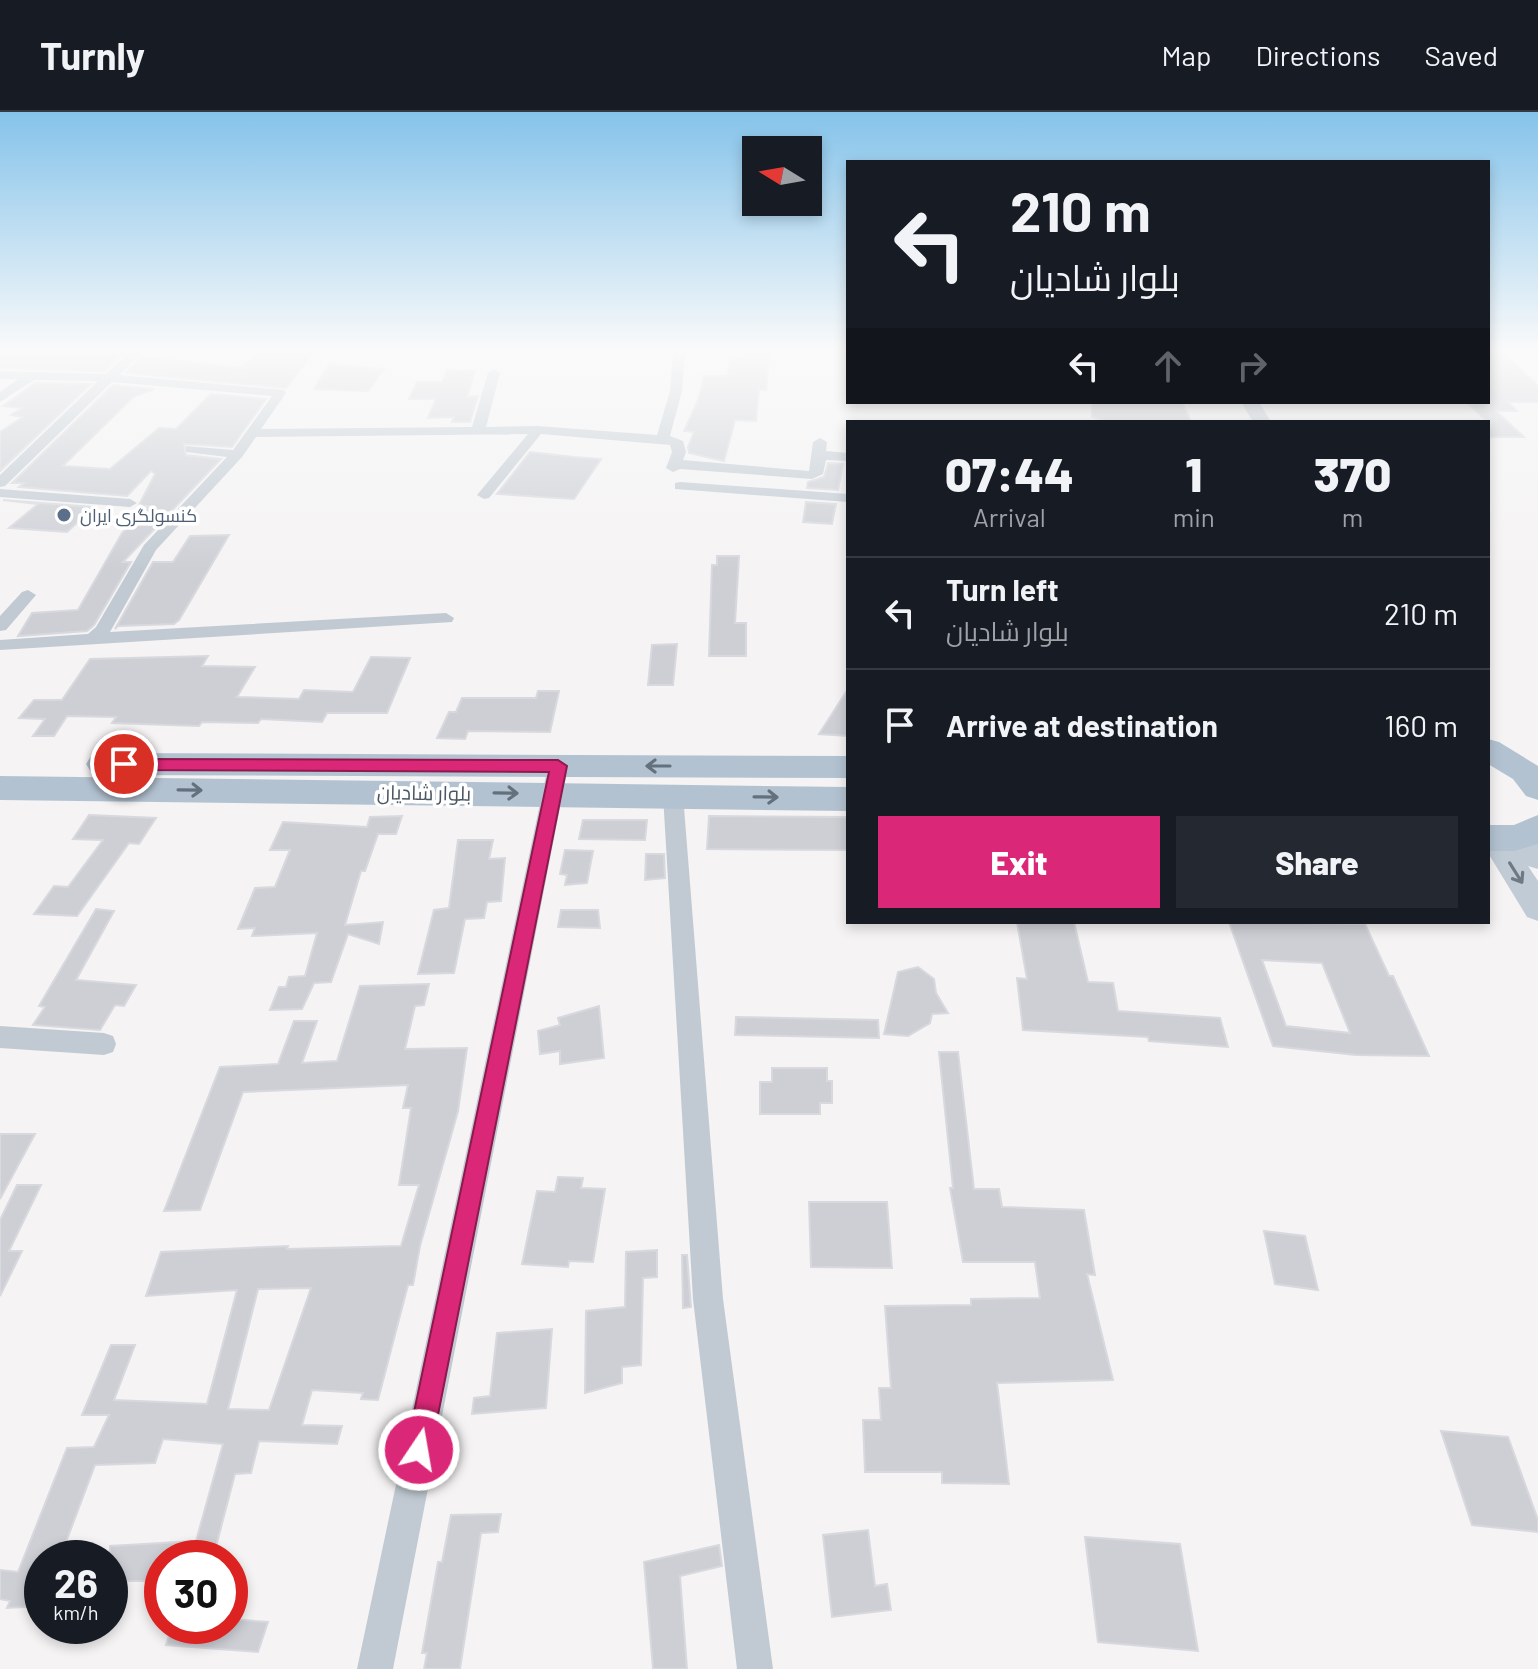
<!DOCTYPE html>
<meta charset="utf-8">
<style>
body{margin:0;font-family:Barlow,Cairo,sans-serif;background:#242831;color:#f1f3f6;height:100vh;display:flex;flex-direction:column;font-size:30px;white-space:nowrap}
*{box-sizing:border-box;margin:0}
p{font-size:26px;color:#9ea1a6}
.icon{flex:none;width:44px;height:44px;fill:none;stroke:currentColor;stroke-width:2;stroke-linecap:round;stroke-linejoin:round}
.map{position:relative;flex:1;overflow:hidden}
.sheet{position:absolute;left:846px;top:308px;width:644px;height:504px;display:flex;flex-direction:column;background:#171b24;border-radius:0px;box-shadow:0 4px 12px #0003}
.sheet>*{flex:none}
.banner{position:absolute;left:846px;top:48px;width:644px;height:244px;border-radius:0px;box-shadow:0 4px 12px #0003;background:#171b24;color:#f1f3f6;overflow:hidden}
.needle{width:52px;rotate:281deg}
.fabs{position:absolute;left:742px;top:24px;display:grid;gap:16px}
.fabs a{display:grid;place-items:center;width:80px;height:80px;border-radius:0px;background:#171b24;box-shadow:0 4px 12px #0003;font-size:40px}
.speed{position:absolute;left:24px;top:1428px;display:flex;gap:16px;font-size:40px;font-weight:700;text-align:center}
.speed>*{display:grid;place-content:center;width:104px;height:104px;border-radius:50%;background:#171b24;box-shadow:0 4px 12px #0003;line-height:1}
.speed small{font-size:20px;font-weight:400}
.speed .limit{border:12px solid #d22;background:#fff;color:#111}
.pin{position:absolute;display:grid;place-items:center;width:68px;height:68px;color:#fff;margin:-34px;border:4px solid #fff;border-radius:50%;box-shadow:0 2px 8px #0007}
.me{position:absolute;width:88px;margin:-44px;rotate:12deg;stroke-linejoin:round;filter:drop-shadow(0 0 6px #0008)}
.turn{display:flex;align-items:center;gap:28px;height:168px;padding:0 32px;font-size:36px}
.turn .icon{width:104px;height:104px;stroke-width:2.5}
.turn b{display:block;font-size:56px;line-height:68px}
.lanes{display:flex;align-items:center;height:76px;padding:0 32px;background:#0003;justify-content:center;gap:40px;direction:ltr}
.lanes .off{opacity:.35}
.eta{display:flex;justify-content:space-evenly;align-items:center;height:136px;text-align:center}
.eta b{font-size:48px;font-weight:800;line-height:56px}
.button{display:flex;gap:16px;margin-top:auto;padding:16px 32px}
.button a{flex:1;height:92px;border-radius:0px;background:#db2777;color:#fff;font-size:32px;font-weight:800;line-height:92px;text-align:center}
.button a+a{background:#242831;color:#f1f3f6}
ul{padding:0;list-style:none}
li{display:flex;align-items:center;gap:24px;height:112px;padding:0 32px;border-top:2px solid #363941}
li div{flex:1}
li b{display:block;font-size:30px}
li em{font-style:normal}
header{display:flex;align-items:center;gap:48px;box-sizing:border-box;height:112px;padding:0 40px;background:#171b24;border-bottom:2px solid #363941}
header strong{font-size:38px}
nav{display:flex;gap:44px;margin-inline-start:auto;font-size:28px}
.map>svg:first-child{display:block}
.building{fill:#cdcfd5;stroke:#d7d9de;stroke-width:2;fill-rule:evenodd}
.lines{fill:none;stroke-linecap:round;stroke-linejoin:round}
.street{fill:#c1cad2;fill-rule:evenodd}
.secondary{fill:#c1cbd6;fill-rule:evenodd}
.primary{fill:#b3c2d1;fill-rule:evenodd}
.oneway{stroke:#64717d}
.oneway2{stroke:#6e7984}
.route{fill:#db2777;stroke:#8e194d;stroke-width:2}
.service-dot{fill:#5c6f8a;stroke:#fff;stroke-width:3}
.labels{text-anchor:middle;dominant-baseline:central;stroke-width:7;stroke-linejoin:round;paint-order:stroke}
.far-service-label{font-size:18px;fill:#4e5e75;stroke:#fff;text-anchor:start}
.street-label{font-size:20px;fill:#4a5661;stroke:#fff}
</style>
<header>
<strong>Turnly</strong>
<nav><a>Map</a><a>Directions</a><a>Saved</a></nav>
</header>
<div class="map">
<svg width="1538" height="1557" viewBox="0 0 1538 1557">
<rect width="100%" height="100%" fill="#f5f3f3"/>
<path class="building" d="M260,240H314L286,276L126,261L142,244L240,256Z
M746,240H770L766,278H759L756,309L735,308L724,349L689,341L688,335L694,320L684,319L699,286L704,264H727L731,245H745Z
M1488,241L1505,242L1538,274V290H1508L1517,299H1496L1524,325H1488V310L1466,290H1488Z
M120,243L105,259L0,256V244Z
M329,252L384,257L368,279L314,277Z
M447,258L475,259L467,285L478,284L470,310H452L454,305L428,306L436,287H409L417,270H442Z
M35,271L91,272L0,359V320L23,305L11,303L22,296L3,294Z
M113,273L154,277L133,285L63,354L110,357L159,316L176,317L211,282L266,287L232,335L184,332L186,343L221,347L123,450H131L94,513L87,519L18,524L32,501L78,498L122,421L148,394L139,393L155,362L151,359L127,384L19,375L24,371H12Z
M1092,290H1182L1191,310H1110L1092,305Z
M530,340L574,345L601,347L574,387L497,382Z
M828,351L843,352L838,378L807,376L808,370L824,365Z
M3,388L95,395L67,420L9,416L38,392Z
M806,390L836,392L832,412L803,410Z
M229,423L179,508L174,512L118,514L115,517L153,450H173L190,424Z
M717,444H739L735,511H746V544H709L712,453H717Z
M677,532L673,573H648L652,533Z
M208,544L202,554L255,555L237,585L299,587L304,578L353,580L371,545L410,546L387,601H327L322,610L261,607L258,611L202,610L199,614L112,611L116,605L67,604L54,624H33L45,607L19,606L34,588H62L90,547Z
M848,577V624L819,622Z
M538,579H559L550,620L468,619L465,627L437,626L449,600H456L462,586H536Z
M89,703L156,706L139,732L129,731L77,804L34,802L54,774L68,775L103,728L73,727Z
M402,704L396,722H378L365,759H361L345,813L383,810L379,832L348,822L331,870L314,871L302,897L270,898L279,875H286L289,865L305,864L317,821L252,824L255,816L238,817L255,776L275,775L290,738H270L283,710L367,715L370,705Z
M709,704L848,705V738L707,737Z
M583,708H647L645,728L579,727Z
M458,728H493L489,747L505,746L501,789L487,790L484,806L465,807L454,861L418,862L434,798L449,796Z
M565,738L593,739L587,771L565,773L567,763L560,762Z
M646,742H664L665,766L645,768Z
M96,797L114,799L76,868L136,873L124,894L115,893L100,918L33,913L45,895L39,894Z
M561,798H598L600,816L558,815Z
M1017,810H1074L1088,870L1113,871L1118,899L1220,906L1228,935L1149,929L1148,925L1023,918L1017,866L1027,867Z
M1229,810L1365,812L1389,864H1393L1429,944L1356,943L1273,934ZM1262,848L1322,851L1350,921L1286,914Z
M918,855L934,867L936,881L948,901L932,902L930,911L908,924L884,922L898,860Z
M429,872L424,893L415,894L405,937L467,936L458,999L420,1134L413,1173H408L378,1288L361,1287L363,1281L312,1278L302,1313L342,1314L337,1332L259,1329L251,1361L235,1362L213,1446H162V1469H110V1434L196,1429L223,1332L163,1327L155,1351L95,1353L60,1446H42V1494L7,1496L10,1489L0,1487V1458L18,1460L67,1336L94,1335L109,1303H82L111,1233H135L114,1288L207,1292L237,1178L146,1184L161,1140L288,1134L287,1137L401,1134L419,1073H399L411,996H403L408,973L243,980L200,1098L164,1099L220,955L278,952L294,909H317L302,951L337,949L360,874ZM311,1176L269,1298L228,1297L258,1177Z
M599,894L604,946L560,952V939L540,942L538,919L560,913L558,906Z
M736,905L878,908L879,926L735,923Z
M939,940H958L974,1077H999L1002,1095L1084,1098L1095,1163L1087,1162L1113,1268L997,1271L1009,1372L942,1371V1360H865L863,1308H881L879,1276H891L885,1194L971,1193V1187L1040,1186L1035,1150H963L950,1076H953Z
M772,956H827V969H832V991H820V1002H760V970H772Z
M0,1022H35L0,1087Z
M558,1065L583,1066L581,1076L605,1077L593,1150L569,1149L568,1155L522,1152L537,1079L555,1080Z
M17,1073H41L9,1139H22L0,1184V1108Z
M809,1090H887L892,1156L811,1155Z
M1264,1119L1305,1124L1318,1178L1275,1172Z
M657,1138V1165L643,1166L641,1253L622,1255V1271L585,1281L586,1199L625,1195L626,1140Z
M682,1143H687L691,1195L683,1196Z
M552,1217L546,1296L472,1302L474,1286L490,1284L497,1221Z
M1441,1319L1508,1325L1538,1408V1420L1472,1413Z
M501,1402L498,1420L481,1421L460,1557H424L427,1541H422L438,1450H442L451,1403Z
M868,1418L875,1474L887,1472L891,1498L832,1505L823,1423Z
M1085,1425L1180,1432L1198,1539L1098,1530Z
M719,1433L722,1454L680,1464L687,1557H653L644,1450Z
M230,1507L268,1510L258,1540L166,1533L172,1514H230Z"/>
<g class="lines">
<path class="street" d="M129,240H142L119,263L284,278L286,281L261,317L472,315L488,261L494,257L500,261L486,315L538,314L657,323L670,279L673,240H685L682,279L670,324L683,329L686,340L683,348L809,359L813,330L820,326L827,330L826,339L848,341V349L826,348L823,362L812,367L680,357L673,360L666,356L672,340L670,333L541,322L489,386L484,387L477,383L528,322L256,325L242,345L156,438L110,520L446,501L454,506L452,510L0,538V528L88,522L96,515L144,433L227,345L186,340V334L233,338L272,284L112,270L5,374L0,375V363L98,269L34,268L0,290V280L18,267H0V259L106,262Z
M680,370L848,382V390L675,377V371Z
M0,377L130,387L137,391L130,395L0,385Z
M28,478L36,483L6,518L0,519V504L22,480Z
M558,647L568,654L393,1557H357L548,654Z
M673,676L680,678L683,683L723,1187L773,1557H737L693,1187L663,683L666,678Z
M0,914L104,921L113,924L116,932L113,940L104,943L0,936Z"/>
<path class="secondary" d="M1241,290H1259L1271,310H1253Z
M1524,713L1535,716L1538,721V757L1528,754L1538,769V809L1527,805L1488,741V718C1496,715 1504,716 1509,724L1513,716Z"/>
<path class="primary" d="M1488,627L1499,630L1538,654V688L1526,684L1513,667L1488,652Z
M102,641L848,644V666L102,663L91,660L86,652L91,644Z
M0,664L848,675V699L0,688Z
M1538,703V732L1514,739H1488V713H1514Z"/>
</g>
<defs><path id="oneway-shaft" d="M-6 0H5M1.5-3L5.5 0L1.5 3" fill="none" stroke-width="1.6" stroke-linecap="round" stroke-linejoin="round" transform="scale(2)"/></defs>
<g class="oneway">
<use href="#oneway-shaft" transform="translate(658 654) rotate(-180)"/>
<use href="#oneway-shaft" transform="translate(190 678) rotate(1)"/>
<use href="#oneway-shaft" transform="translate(506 681) rotate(1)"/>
<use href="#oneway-shaft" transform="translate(766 685) rotate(1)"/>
</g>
<use class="oneway2" href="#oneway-shaft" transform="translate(1516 761) rotate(58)"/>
<linearGradient id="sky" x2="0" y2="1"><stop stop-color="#85c3ea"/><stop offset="0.52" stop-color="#fafafa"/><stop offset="1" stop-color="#fafafa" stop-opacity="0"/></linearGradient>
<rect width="1538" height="458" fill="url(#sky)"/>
<path class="route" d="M124,647L558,648L567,654L429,1348L419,1352L410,1348L406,1338L549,660L124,658L116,652Z"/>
<circle class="service-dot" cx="64" cy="403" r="8"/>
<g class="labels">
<g class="far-service-label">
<text x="80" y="403">کنسولگری ایران</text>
</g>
<g class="street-label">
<text transform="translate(424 680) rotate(1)">بلوار شادیان</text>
</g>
</g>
</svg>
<div class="fabs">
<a><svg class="needle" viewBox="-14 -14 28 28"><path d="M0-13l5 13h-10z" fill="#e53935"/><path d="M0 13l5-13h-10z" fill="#9ea1a6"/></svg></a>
</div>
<div class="speed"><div>26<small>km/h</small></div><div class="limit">30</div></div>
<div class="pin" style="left:124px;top:652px;background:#d93025"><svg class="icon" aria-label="arrive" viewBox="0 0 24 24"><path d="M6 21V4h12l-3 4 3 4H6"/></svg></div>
<svg class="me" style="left:419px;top:1338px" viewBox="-20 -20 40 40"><circle r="17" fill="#db2777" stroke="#fff" stroke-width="3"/><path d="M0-11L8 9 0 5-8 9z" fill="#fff"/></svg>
<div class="banner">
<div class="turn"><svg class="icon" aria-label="left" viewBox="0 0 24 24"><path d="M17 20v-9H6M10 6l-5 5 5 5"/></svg><div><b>210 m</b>بلوار شادیان</div></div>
<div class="lanes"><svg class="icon" aria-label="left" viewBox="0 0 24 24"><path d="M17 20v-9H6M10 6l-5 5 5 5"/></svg><svg class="icon off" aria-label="ahead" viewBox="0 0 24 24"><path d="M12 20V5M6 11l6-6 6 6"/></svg><svg class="icon off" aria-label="right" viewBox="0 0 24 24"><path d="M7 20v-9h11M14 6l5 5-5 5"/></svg></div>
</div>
<section class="sheet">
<div class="eta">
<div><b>07:44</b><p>Arrival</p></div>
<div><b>1</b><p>min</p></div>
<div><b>370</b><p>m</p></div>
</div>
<ul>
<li><svg class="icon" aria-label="left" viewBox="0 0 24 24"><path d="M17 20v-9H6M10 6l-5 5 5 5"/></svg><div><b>Turn left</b><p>بلوار شادیان</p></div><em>210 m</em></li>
<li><svg class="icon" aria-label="arrive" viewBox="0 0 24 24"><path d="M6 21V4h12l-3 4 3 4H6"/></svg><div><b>Arrive at destination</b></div><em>160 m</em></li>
</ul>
<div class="button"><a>Exit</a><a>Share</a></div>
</section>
</div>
